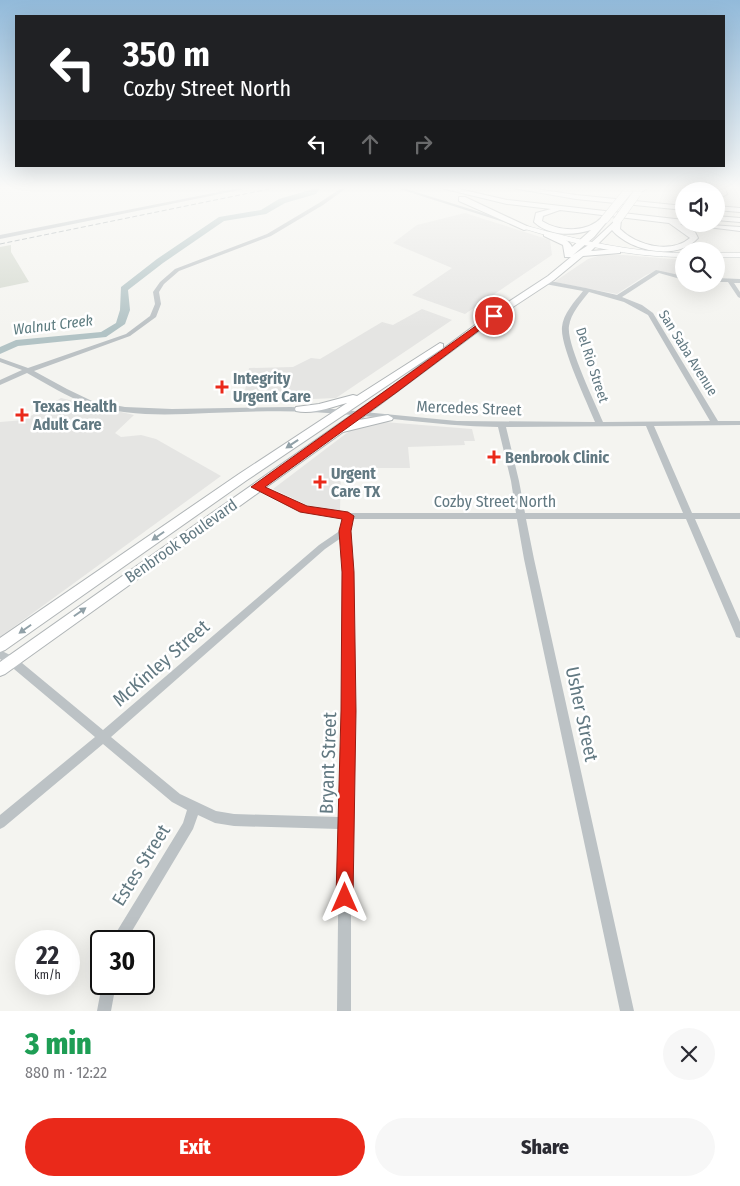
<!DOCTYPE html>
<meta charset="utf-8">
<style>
body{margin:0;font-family:"Fira Sans Condensed",sans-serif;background:#f7f7f7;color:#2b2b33;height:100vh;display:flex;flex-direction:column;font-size:19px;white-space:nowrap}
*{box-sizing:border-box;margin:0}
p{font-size:16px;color:#7c7c81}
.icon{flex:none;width:28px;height:28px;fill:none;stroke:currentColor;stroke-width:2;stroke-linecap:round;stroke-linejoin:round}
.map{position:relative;height:1011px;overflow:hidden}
.details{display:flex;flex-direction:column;background:#fff;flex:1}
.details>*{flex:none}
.hud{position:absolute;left:15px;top:15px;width:710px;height:152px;border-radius:0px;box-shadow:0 5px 20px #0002;background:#202124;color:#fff;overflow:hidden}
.controls{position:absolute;left:675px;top:182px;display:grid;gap:10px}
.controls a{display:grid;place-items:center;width:50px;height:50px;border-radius:50%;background:#fff;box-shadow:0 5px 20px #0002;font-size:25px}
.speed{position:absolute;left:15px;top:930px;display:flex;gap:10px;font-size:25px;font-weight:700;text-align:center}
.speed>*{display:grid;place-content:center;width:65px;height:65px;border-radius:50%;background:#fff;box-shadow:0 5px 20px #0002;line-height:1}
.speed small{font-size:12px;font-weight:400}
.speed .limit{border:2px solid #111;border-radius:8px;background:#fff;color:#111}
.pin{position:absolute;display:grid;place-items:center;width:42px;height:42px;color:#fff;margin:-21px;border:2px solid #fff;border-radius:50%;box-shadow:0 1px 5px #0007}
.me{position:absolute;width:55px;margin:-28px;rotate:0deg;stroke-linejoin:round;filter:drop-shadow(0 0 4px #0008)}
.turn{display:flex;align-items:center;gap:18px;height:105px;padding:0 25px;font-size:22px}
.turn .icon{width:65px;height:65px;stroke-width:2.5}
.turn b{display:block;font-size:35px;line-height:42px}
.lanes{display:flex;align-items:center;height:48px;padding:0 25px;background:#0003;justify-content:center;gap:25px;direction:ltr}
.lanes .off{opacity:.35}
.round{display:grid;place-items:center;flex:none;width:52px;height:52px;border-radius:26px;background:#f7f7f7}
.head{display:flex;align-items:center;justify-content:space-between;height:85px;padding:0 25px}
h1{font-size:30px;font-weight:800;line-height:38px;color:#1e9e55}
.button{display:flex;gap:10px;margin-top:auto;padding:10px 25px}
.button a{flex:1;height:58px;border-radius:30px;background:#ea291a;color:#fff;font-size:20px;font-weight:800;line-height:58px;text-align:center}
.button a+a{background:#f7f7f7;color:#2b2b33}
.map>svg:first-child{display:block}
.built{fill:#e5e5e3}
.green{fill:#d4d9cf}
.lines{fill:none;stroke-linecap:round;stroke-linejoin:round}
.river{fill:#b2c3c5;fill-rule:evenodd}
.major-casing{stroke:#b0b6b9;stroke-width:1}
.highway-casing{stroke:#b0b5b7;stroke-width:2}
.minor{fill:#bcc2c5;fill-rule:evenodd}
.major{fill:#fff;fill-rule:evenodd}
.highway{fill:#fff;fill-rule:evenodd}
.rail{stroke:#9ba5a9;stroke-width:1;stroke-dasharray:5 2.5;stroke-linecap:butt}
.highway-bridge-casing{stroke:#b0b5b7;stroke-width:9;stroke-linecap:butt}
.highway-bridge{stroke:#fff;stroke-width:8}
.oneway{fill:#91a1a8}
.route{fill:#ea291a;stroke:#981b11}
.poi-dot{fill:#ea291a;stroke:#fff;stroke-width:2}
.labels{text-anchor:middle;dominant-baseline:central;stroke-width:5;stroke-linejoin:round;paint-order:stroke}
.far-street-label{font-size:14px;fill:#627982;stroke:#fff}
.far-water-label{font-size:15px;font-style:italic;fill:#5d7c80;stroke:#fff}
.poi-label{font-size:16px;font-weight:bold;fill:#627982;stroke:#fff;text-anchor:start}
.street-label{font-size:16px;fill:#627982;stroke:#fff}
.near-street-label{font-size:19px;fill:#627982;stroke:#fff}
</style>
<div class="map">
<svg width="740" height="1011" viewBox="0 0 740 1011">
<rect width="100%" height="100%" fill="#f4f4f0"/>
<path class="built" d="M465,213L550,240L552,255L465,314L412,295L452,268L393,243L417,225Z
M601,255H623L684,260V276L656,271L646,275L617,294L554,282L588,259Z
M422,309L452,320L336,398L243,402L249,368L293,367L311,358L320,359L382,322L393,325Z
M61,398L134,415L115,433L121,437L141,435L156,439L221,476L0,637V422L24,420Z
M384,422L472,429L475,441H464L465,445L408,447L410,468H341L340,511L313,508L273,489L356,426L368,423Z"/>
<path class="green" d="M11,245V252L29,282L0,288V247Z"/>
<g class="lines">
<path class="river" d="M314,187H321L316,194L285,203L266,214L224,221L163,263L128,290L130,310L125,324L106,337L18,346L0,354V347L16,340L101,332L116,323L120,310L121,287L157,259L219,217L261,210L279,199L310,190Z"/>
<g class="major-casing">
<path id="major" d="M527,226C579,240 629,252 684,253V257C629,257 577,245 525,229L524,228Z
M716,253H740V257H716Z"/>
</g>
<g class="highway-casing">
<path id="highway" d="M437,187H450L507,200L684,220V224H686H680L695,232L698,238C678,261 631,252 612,230L591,251L617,249H620V253L583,256L554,280L496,318L359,420L388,415L393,418L392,420L343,432L5,674L0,676V662L390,388L490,314L548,276L571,257H565L563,245L544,236V232C553,232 569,239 572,247L591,230C572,236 549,236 534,222L536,213L551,209L507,204ZM560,210L669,223L690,238C671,254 637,246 620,229L621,221L617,219L590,244L573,255L594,237L609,219L602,217C588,233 559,232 542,221L543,216Z
M506,187H523L576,195L684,206V210L576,199Z
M641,187H650L641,192H637V190Z
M717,187H724L727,194L716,200V195L719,193Z
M459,197H465L531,228L524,230L459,201Z
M716,206L740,208V212L716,210Z
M716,216L740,218V222L716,220Z
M696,224L740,227V231L700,226Z
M440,343L443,344V348L247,480L5,650L0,652V638L239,474L347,403C332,407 312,415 296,411L295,409L296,407L319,404L353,395L357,396Z"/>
</g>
<path class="minor" d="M244,187H254L0,239V235Z
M343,187H348L323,205L271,236L179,271L164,284L159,292L161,304L156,317L130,336L34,371L67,389L92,401L125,407L172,409L291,407L333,409L457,421L595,422C587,402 560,346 562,327C563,314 575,301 583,291L545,284L542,282L545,280L586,288L617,295L656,270L684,276V280L659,273L622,297L642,305L653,313L718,421H740V425L654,426L692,513H740V519H695L740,622V638L736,637L735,634L686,519H526L534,559L634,1011H620L524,559L517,519H352L350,531L353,572L355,711L351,823V1011H337L339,829L234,826L215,823L198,815L193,829L126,941H111L183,823L187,810L172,802L103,744L4,827L0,829V815L95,737L8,664L0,659V650L16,658L103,730L319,545L341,530L343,518L301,512L254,489L253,487L254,485H260L306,507L348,513H516L511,481L498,427C435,426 374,415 312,412C278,410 243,412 209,413C169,415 127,417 88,404C67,397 47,384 27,373L0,385V380L22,370L0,362V358L28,368L126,334L150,316L155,304L153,292L160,282L175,269L267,234L319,203ZM589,292L624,302L648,315L710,421L603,422C595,403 566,343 569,326C571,313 581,302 589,292ZM646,426L683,513H525L519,481L506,427ZM341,538C347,631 343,724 339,817L234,814L216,811L180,794L111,737L325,549Z
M393,187H400L515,223L510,224Z
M716,278L740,279V283H734L740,292V298L738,297L728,282H716Z
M102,984H116L111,1011H97Z"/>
<use href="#major" class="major"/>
<use href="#highway" class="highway"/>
<path class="rail" d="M0,244L279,187"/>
<g class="highway-bridge-casing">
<path id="highway-bridge" d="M605,219L627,192
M617,221L637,193"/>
</g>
<use href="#highway-bridge" class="highway-bridge"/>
</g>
<defs><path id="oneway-solid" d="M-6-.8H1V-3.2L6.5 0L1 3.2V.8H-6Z" transform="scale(1.25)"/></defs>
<g class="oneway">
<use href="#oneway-solid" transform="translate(292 444) rotate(146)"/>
<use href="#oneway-solid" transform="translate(158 536) rotate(145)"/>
<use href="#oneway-solid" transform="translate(80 612) rotate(-35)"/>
<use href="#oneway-solid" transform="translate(25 629) rotate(145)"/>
</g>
<linearGradient id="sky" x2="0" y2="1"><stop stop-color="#92bada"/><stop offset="0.57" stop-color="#fafaf8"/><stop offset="1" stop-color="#fafaf8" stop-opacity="0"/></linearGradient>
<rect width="740" height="329" fill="url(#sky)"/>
<path class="route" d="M491,315L498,316L397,392L265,487L307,506L348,512L354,516L351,531L354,572L356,711L353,898L351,904L345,907L338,904L336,898L341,711L342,572L339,531L342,519L300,512L251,487Z"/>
<g class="poi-dot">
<path d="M219.5 379.5h5v5h5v5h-5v5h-5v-5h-5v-5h5z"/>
<path d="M19.5 407.5h5v5h5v5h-5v5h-5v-5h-5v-5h5z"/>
<path d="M491.5 449.5h5v5h5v5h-5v5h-5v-5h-5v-5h5z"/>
<path d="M317.5 474.5h5v5h5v5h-5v5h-5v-5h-5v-5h5z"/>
</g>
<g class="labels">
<g class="far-street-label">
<text transform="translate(688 353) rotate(58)">San Saba Avenue</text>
<text transform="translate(592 365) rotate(72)">Del Rio Street</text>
</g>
<g class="far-water-label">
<text transform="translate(53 325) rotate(-7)">Walnut Creek</text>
</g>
<g class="poi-label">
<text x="233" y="378">Integrity<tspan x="233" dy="18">Urgent Care</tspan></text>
<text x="33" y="406">Texas Health<tspan x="33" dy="18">Adult Care</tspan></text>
<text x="505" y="457">Benbrook Clinic</text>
<text x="331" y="473">Urgent<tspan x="331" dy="18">Care TX</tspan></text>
</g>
<g class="street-label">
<text transform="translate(469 408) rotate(2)">Mercedes Street</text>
<text x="495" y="501">Cozby Street North</text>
<text transform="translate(181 541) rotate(-35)">Benbrook Boulevard</text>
</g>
<g class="near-street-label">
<text transform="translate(161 663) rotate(-41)">McKinley Street</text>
<text transform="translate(582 714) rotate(78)">Usher Street</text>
<text transform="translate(328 763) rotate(-88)">Bryant Street</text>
<text transform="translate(141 865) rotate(-58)">Estes Street</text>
</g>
</g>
</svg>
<div class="controls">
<a><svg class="icon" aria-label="sound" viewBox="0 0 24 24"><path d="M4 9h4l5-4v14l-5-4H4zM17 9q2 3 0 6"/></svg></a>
<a><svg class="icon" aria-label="search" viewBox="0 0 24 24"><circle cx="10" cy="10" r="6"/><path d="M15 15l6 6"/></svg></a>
</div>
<div class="speed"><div>22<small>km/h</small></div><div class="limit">30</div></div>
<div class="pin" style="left:494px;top:316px;background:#d93025"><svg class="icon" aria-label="arrive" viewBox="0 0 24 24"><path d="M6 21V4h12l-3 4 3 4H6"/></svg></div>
<svg class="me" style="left:345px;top:898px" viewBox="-20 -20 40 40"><path d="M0-17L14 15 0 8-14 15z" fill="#ea291a" stroke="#fff" stroke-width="4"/></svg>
<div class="hud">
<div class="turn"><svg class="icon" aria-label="left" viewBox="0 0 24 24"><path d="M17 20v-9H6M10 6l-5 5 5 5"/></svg><div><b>350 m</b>Cozby Street North</div></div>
<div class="lanes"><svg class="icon" aria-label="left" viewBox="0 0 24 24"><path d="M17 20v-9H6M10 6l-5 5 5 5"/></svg><svg class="icon off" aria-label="ahead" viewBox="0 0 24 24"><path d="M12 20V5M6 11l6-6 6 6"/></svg><svg class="icon off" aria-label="right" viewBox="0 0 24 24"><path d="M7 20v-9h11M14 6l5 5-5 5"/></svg></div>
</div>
</div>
<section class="details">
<div class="head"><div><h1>3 min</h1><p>880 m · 12:22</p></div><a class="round"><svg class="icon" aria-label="close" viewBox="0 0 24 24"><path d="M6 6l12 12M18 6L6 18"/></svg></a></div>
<div class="button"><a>Exit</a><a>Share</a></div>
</section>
